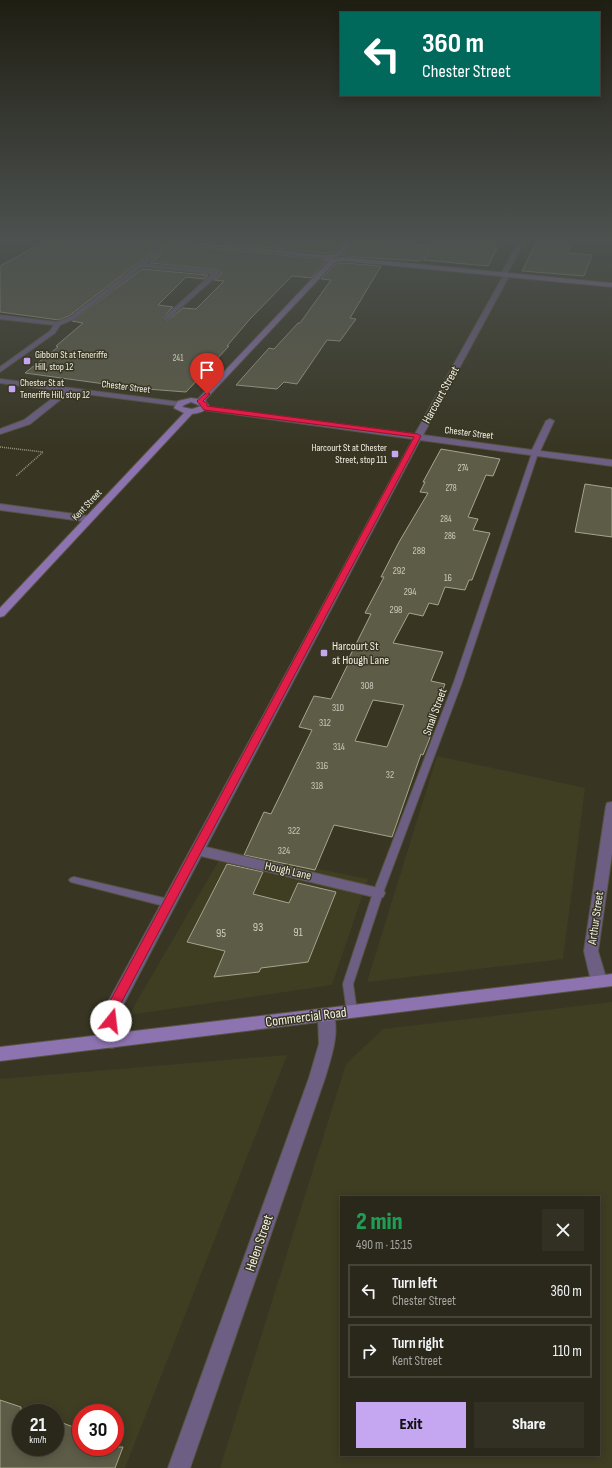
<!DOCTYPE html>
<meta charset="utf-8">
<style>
body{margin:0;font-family:"Sofia Sans Condensed",sans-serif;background:#323023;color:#f1f3f6;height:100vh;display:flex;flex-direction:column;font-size:15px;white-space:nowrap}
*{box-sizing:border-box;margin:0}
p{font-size:13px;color:#a5a6a2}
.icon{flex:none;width:22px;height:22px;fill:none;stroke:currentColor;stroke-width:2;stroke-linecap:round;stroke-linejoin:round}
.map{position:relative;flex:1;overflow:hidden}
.drawer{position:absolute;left:340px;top:1196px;width:260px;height:260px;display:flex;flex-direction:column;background:#2a281a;border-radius:0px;box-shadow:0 2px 10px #0003,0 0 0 1px #464439}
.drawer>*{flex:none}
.guide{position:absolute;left:340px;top:12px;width:260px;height:84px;border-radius:0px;box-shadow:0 2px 10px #0003,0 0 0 1px #464439;background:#00695c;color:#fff;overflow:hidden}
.speed{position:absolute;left:12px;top:1404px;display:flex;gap:8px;font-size:20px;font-weight:700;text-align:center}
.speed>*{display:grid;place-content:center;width:52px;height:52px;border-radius:50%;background:#2a281a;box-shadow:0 2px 10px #0003,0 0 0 1px #464439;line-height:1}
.speed small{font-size:10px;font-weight:400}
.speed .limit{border:6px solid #d22;background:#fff;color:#111}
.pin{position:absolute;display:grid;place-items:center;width:34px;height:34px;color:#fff;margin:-41px -17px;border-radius:50% 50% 50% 0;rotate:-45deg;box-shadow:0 0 4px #0007}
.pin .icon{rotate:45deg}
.me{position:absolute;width:44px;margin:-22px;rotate:16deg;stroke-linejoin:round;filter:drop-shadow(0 0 3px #0008)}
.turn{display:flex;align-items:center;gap:14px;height:84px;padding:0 16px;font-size:18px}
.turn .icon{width:52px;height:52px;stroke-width:2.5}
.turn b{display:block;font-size:28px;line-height:34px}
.round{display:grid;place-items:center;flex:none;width:42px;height:42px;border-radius:0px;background:#323023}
.headline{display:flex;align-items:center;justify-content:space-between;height:68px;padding:0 16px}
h1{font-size:24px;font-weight:800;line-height:30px;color:#1e9e55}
.cta{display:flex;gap:8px;margin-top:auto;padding:8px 16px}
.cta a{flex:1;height:46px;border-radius:0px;background:#c5a7f1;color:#111;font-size:16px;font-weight:800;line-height:46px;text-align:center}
.cta a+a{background:#323023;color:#f1f3f6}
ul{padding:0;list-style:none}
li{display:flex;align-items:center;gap:12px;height:54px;margin:0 8px 6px;padding:0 8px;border:2px solid #464439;border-radius:0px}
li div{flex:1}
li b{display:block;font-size:15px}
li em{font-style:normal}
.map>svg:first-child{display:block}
.built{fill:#3f3d22;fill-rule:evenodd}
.building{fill:#5d5c47;stroke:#a6a48d;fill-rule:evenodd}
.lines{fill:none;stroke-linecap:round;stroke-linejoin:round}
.lane-casing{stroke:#565442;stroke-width:2}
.street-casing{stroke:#565442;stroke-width:2}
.secondary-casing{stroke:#565442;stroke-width:2}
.path{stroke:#979687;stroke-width:1.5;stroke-dasharray:1 1;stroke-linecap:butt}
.lane{fill:#6d5e84;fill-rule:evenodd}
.street{fill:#6d5e84;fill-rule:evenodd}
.secondary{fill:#8d73b0;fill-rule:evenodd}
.route{fill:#e11d48;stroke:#92132f}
.poi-dot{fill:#c5a7f1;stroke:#383623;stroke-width:1.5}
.labels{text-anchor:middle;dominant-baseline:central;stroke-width:3;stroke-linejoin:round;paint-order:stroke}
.far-number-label{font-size:9px;fill:#cccbbd}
.far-poi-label{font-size:10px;fill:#f1f0e4;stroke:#383623;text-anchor:start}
.far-street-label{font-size:10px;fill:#f1f0e4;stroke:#383623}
.number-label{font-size:10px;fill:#cccbbd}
.street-label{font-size:12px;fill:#f1f0e4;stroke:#383623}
.poi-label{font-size:12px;fill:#f1f0e4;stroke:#383623;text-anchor:start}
.near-number-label{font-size:12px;fill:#cccbbd}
.near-street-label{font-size:14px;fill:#f1f0e4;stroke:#383623}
</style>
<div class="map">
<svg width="612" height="1468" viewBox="0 0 612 1468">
<rect width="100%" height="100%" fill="#383623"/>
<path class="built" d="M558,259L612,263V282L552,276Z
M437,756L585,788L563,959L367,982Z
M225,850L368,879L332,985L129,1015Z
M612,1002V1468H220L346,1064L383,1029ZM341,1197H599V1455H341Z
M287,1055L125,1468H0V1079ZM21,1413H55V1447H21ZM81,1413H115V1447H81Z"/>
<path class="building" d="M49,239L133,244V239H143L164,243L69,316L59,320L0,312V266Z
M184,239H347L334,253H326Z
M356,239H391L390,241L430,246L420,261L341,256Z
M466,239H497L492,248H497L488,266L423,260L435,242L463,244Z
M540,239L573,241L568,253L592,255L584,276L522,271L536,243H538Z
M174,244L322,259L325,263L311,278L292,276L250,319L227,346H229L186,392L134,388L25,373L58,347L56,346L83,323L72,321L142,269L208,275L204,279L186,277L158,305L173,307L162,318L168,320L183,308L196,309L224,281L214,280L222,273L217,270L150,263Z
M344,263L381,266L350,318L356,319L340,341L327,340L297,384L284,382L277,389L236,385L269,348L274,349L298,323H300L331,280L321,279L335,264Z
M441,449L500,459L493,476L486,475L468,517L478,519L473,530L490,533L472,580H469L465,590L445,587L438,605L429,603L423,616L409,613L393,643L443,652L431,681L445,684L432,717L436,718L429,740L423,755L421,754L392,837L334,825L315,870L244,855L264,812L271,814L312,730L299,727L314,696L331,699L351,658H349L371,614L365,613L384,577H381L399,542L428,493L420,492L425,482H423ZM373,700L404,705L387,747L355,741Z
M585,484L612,488V537L575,532Z
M227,864L263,872L253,894L289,903L298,883L336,892L308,962L261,968L259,972L214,977L225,951L187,942Z
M0,1400L21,1407V1447H55V1420L81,1430V1447H123L115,1468H0Z"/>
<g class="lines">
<g class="lane-casing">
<path id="lane" d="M535,451L538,453L462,682L383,893L353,984L357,1012L356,1015L352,1016L348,1015L347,1012L343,984L373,893L454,682L532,453Z
M74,877L168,899L171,900L173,903L171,906L168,907L71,882L69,880L71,878Z"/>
</g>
<g class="street-casing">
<path id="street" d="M0,239H5L0,243Z
M171,239H178L146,264L217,271L220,273L168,319L163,318L212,274L142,267L74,319L60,325L55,333L0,372V367L50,331L54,325L0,319V315L57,322L70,317Z
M520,239H526L507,274L508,278L423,435L532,450L546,421L550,419L554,421L540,451L612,460V466L420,440L206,847L378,888L383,889L385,893L383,897L378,898L201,856L122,1007L119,1021L120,1041L118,1046L112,1048L106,1046C100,1034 102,1014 108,1002L413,439L204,410L200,408L204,406L415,434L502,278L501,274Z
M0,379L179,402L183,404L179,406L70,392L30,424L0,434V429L24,420L62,391L0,383Z
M0,504L89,516L94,519L89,522L0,510Z
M612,802V853L598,951L607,981L604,985L599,987L594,985L591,981L584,951L606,806L607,803Z
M326,1008L332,1010C341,1030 331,1058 325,1078L190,1468H168L309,1078L319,1044L318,1015L320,1010Z"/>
</g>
<g class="secondary-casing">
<path id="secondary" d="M144,239H166L326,255L335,254L349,239H355L339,256L329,259L344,257L612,283V287L344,261L334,263L205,400L209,406C204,412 199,413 192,414L4,616L0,617V608L184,413L174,408L178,401L191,398L198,399L328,262L324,261L323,258ZM191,402L201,406L192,409L182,407L184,405Z
M612,974V986L0,1061V1047Z"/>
</g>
<path class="path" d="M0,447L43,452L16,476"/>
<use href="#lane" class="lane"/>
<use href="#street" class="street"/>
<use href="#secondary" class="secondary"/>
</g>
<linearGradient id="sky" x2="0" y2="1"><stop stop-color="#1f1e13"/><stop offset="0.54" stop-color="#4d5250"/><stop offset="1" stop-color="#4d5250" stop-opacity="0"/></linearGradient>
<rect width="612" height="445" fill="url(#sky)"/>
<path class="route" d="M207,392L210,394L203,401L207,403V406L418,434L421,436L119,1007L115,1024L111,1026L107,1024L105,1021L109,1003L414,437L204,410L197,401Z"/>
<g class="poi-dot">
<rect x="23" y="357" width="8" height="8" rx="2"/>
<rect x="8" y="385" width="8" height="8" rx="2"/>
<rect x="391" y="450" width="8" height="8" rx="2"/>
<rect x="320" y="649" width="8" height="8" rx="2"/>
</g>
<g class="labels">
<g class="far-number-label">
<text x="178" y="358">241</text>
<text x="463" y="468">274</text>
<text x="451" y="488">278</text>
<text x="446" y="519">284</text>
<text x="450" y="536">286</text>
</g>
<g class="far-poi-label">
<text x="35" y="355">Gibbon St at Teneriffe<tspan x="35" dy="12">Hill, stop 12</tspan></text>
<text x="20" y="383">Chester St at<tspan x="20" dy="12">Teneriffe Hill, stop 12</tspan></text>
<text x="387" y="448" text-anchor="end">Harcourt St at Chester<tspan x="387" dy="12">Street, stop 111</tspan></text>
</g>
<g class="far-street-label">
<text transform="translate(126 387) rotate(7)">Chester Street</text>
<text transform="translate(469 433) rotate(7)">Chester Street</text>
<text transform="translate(87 505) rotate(-47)">Kent Street</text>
</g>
<g class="number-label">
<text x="419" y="551">288</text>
<text x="399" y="571">292</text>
<text x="448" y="578">16</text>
<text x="410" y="592">294</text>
<text x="396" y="610">298</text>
<text x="367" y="686">308</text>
<text x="338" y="708">310</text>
<text x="325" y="723">312</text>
<text x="339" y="747">314</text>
<text x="322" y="766">316</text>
<text x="390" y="775">32</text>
<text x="317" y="786">318</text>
<text x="294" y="831">322</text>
<text x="284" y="851">324</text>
</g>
<g class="street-label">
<text transform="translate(441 395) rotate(-61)">Harcourt Street</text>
<text transform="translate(435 712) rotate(-70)">Small Street</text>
<text transform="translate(288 871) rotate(13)">Hough Lane</text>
<text transform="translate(596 918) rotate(-82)">Arthur Street</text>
</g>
<g class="poi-label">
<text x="332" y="646">Harcourt St<tspan x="332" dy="14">at Hough Lane</tspan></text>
</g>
<g class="near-number-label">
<text x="258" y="927">93</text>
<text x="298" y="932">91</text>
<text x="221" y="933">95</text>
</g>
<g class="near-street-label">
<text transform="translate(306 1017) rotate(-7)">Commercial Road</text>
<text transform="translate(259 1243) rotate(-71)">Helen Street</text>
</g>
</g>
</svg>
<div class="speed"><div>21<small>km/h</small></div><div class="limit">30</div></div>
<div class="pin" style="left:207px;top:394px;background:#d93025"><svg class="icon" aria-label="arrive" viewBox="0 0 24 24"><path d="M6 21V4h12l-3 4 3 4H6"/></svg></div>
<svg class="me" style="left:111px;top:1021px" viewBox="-20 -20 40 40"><circle r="19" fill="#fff"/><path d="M0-13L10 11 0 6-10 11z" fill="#e11d48"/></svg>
<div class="guide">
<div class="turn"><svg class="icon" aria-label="left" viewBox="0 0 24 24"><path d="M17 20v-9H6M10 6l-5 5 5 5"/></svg><div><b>360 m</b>Chester Street</div></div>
</div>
<section class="drawer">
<div class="headline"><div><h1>2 min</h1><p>490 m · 15:15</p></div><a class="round"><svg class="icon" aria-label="close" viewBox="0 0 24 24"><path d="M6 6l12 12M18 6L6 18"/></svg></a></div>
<ul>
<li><svg class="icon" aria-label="left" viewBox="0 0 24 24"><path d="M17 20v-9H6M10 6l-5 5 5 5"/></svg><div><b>Turn left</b><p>Chester Street</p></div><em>360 m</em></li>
<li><svg class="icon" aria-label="right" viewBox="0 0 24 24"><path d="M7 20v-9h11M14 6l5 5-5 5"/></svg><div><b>Turn right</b><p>Kent Street</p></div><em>110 m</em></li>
</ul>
<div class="cta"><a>Exit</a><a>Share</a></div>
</section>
</div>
